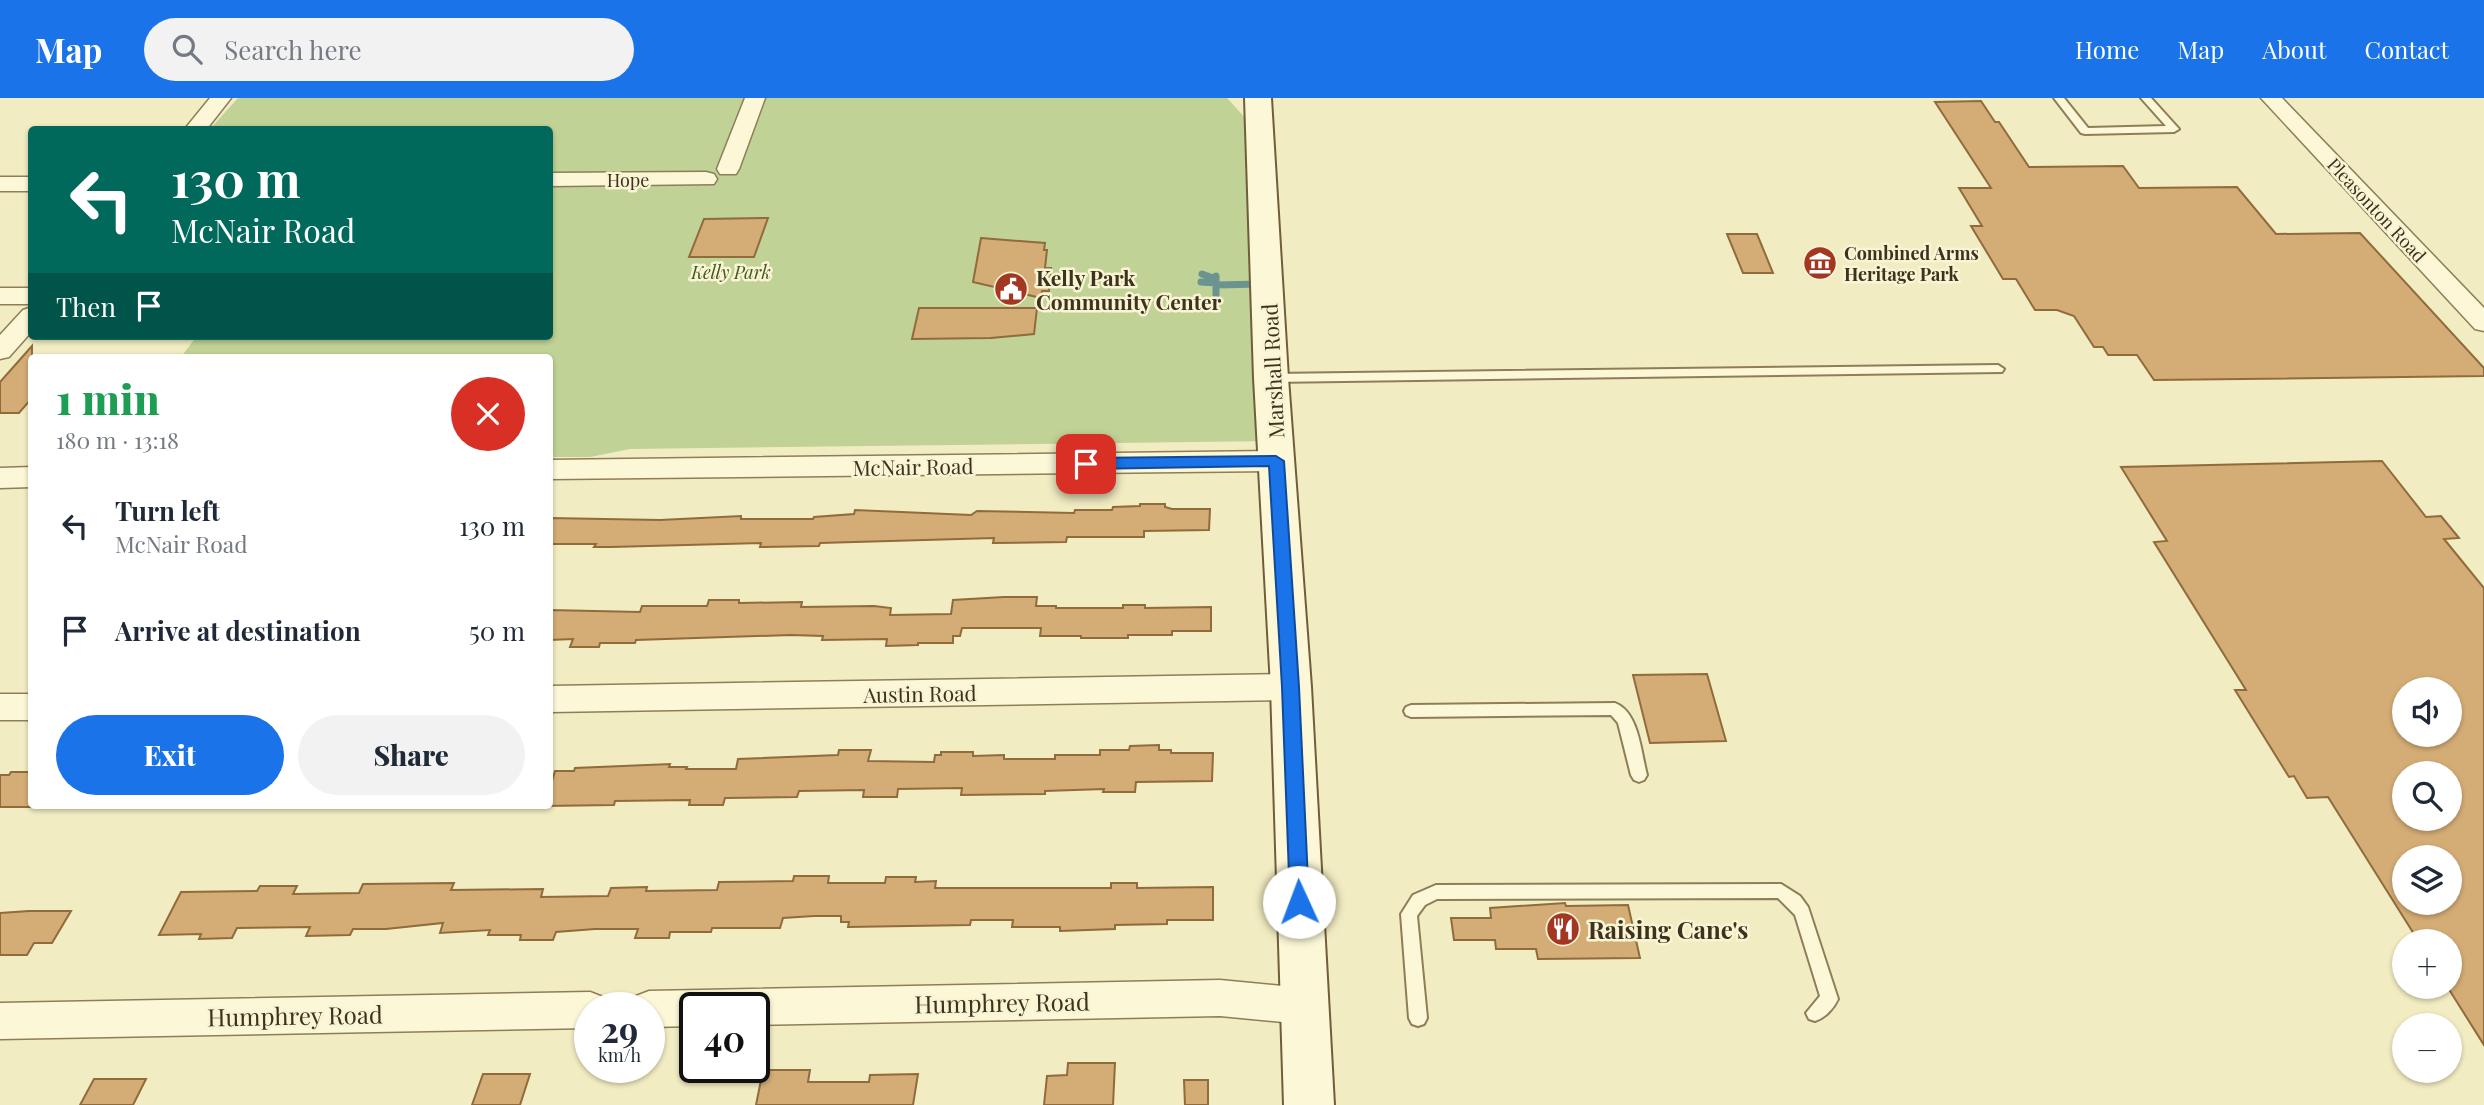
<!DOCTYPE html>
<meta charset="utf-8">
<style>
body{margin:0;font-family:"Playfair Display",serif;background:#f2f2f3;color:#1f2937;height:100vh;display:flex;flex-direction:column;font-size:26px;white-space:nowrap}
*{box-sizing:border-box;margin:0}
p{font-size:23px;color:#747a83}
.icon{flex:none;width:38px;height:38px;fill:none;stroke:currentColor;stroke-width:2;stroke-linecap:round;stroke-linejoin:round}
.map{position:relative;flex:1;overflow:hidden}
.panel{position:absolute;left:28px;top:256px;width:525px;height:455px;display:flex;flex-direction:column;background:#fff;border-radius:7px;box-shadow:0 2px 5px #0004}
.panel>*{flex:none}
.banner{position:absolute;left:28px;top:28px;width:525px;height:214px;border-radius:7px;box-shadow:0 2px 5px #0004;background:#00695c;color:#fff;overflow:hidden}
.controls{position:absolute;left:2392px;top:579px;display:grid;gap:14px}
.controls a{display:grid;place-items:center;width:70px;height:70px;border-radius:50%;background:#fff;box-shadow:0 2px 5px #0004;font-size:35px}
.speed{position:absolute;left:574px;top:894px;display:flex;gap:14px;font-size:35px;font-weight:700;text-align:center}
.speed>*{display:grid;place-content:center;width:91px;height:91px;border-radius:50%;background:#fff;box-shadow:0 2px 5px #0004;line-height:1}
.speed small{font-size:18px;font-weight:400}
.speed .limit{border:4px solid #111;border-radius:10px;background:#fff;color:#111}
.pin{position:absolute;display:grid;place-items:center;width:60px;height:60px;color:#fff;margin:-30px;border-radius:14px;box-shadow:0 4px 10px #0006}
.me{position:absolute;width:77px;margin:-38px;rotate:358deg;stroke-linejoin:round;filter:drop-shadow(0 0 5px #0008)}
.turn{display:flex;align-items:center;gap:24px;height:147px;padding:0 28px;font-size:32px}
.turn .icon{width:91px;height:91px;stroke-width:2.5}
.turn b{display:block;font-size:49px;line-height:60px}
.then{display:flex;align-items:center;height:66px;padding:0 28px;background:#0003;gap:14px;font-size:26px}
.round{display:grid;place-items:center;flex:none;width:74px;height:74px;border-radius:37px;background:#f2f2f3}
.headline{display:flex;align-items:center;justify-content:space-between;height:119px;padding:0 28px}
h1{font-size:42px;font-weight:800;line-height:52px;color:#1e9e55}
.primary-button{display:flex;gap:14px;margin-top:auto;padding:14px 28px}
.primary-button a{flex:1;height:80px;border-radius:42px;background:#1a73e8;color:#fff;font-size:28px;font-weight:800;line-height:80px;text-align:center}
.primary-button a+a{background:#f2f2f3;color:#1f2937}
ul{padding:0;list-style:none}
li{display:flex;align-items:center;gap:21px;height:105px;padding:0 28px}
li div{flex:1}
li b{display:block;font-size:26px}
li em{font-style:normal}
header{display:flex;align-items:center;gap:42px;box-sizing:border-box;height:98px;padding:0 35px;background:#1a73e8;color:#fff}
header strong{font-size:33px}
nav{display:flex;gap:38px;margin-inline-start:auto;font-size:24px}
.search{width:490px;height:63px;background:#f2f2f3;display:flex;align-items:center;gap:18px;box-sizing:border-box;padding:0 24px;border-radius:38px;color:#747a83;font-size:26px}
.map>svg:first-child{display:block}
.green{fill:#c0d295}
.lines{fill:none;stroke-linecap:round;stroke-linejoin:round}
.stream{stroke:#6b9491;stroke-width:7}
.building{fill:#d4ac75;stroke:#906b3b;stroke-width:2;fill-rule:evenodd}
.lane-casing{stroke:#8e7e57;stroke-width:4}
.street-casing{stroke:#8e7e57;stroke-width:3}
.secondary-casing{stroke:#705e3b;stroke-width:4}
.lane{fill:#fcf7d7;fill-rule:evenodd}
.street{fill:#fcf7d7;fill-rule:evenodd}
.secondary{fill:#fcf7d7;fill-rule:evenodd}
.route{fill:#1a73e8;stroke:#114b97;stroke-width:2}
.labels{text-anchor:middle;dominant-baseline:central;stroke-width:5;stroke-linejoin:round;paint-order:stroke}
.far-street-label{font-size:18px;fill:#3d321d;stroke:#f9f4d3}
.far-poi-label{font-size:18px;font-weight:bold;fill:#3d321d;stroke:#f9f4d3;text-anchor:start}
.far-park-label{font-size:18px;font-style:italic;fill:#435b21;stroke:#f9f4d3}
.poi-label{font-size:21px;font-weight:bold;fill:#3d321d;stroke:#f9f4d3;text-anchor:start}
.street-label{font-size:21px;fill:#3d321d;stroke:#f9f4d3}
.near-poi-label{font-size:24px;font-weight:bold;fill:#3d321d;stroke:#f9f4d3;text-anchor:start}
.near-street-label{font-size:24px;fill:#3d321d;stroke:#f9f4d3}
</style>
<header>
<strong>Map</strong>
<div class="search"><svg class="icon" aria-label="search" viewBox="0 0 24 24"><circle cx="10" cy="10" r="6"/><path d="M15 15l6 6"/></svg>Search here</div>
<nav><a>Home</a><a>Map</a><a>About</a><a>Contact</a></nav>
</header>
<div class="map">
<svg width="2484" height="1007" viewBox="0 0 2484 1007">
<rect width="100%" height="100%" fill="#f2ecc2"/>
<path class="green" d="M238,0H1227L1261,37L1276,343L630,351L590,359H550V259H181L197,238H550V32L210,31Z"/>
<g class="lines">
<path class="stream" d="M1202,176L1216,181
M1216,178V197
M1201,184L1216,185
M1216,187L1262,186"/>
</g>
<path class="building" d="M1981,3L1995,24H1999L2029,69L2123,68L2139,90L2237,89L2276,136L2360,135L2484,270V278L2154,282L2137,257H2108L2103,249H2094L2074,218L2057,212H2035L2016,181H2003L1971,128H1982L1959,90H1991L1935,4Z
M768,120L754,159H689L704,121Z
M1727,136H1757L1773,175H1743Z
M981,140L1045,145L1044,152H1047L1045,170H1051L1049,193H1042L1041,200L973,184Z
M919,210H1037L1034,236L991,240L912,241Z
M32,248V300L19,315H0V284Z
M2382,363L2426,419L2441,418L2459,440L2444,441L2484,490V947L2450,893V844H2419L2328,699L2307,700L2294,678L2289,679L2235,592H2246L2154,444L2167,443L2121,369ZM2404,592H2450V637H2404ZM2404,676H2450V721H2404ZM2404,760H2450V805H2404Z
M1140,406H1165V409L1172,411H1210L1209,432L1144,433V439H1067L1066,444L993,445L994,440L820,445L819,448L760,449L761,445L611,449H594L596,446H550V420L660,422L741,418V421H813L814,419L854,416L855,412L971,417L977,413L1074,415L1075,412H1112L1113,409L1140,408Z
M1004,499H1037L1036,508H1056V510H1123V507H1145V510L1211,509V533H1172V537H1128V540H1081V538H1040L1041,530H962L960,538H953V545H918V547L886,548L887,541L822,542L823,538L791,537L636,542L635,545H600L599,549H570L573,541L550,542V512L640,514L642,508H707L709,502H739V505L802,504L801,509L874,508L891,510L890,517L951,516L953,502Z
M1707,576L1726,643L1650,645L1633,577Z
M1159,647V652H1171V655H1213L1212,683L1136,684L1135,694H1103L1104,691L1045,693V696L961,697L962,690L898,691L897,699H863L864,692L799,693L797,699L725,700L723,707H689L690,702L615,703L614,707L543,708L550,707V690L555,673H574L575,670L670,666L669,669H687L686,671H736L738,661L838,657L839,652H871L868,663L934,664L935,657H941V654H973V658L1004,657V661H1055V657H1100V652H1129L1130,648Z
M11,674H32V709H0V677H9Z
M794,778H829L828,785H885L886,779H916L915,784L936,783L935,790H1111V785H1137V790L1213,789V822H1167V826L1115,827V831L1060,833V829H1012L1013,822H971L970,827L848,829L849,824H841V818H814L783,820L780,830H712L711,834H670L669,840H635L638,831H595L556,834L553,842H520L521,837H488L490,832L440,835L443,825L386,831H353L350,837L306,838L310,829L237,830L232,840L199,841L201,836L159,837L181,794L257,793L260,788H297L293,796L359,795L363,786L454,785L451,792L543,791L541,799L608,798L611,790L647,789L646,793L717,792L719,784L793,783Z
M1565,805L1566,808L1628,807L1640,860L1538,861L1536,851H1496L1495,842H1454L1451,820H1491L1490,810Z
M29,813H71L52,845H34L27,857H0V815Z
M1068,965H1115L1113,1007H1044L1047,978L1067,977Z
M763,972H810L808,984H869L870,977L918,976L913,1007H756Z
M483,976H530L520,1007H472Z
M94,981H146L133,1007H80Z
M1184,982H1208V1007H1185Z"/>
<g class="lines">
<g class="lane-casing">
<path id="lane" d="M2054,0H2064L2088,30L2166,28L2141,0H2151L2179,31L2174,34L2085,36L2081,35Z
M1998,267L2004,271L2002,274L1271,284L1265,280L1271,276Z
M1615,605C1639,614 1641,655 1647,677L1644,682L1639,684L1634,682L1631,677L1618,625L1611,617L1411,619L1406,617L1404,613L1406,609L1411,607Z
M1781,786L1800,798L1808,809L1838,901C1834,910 1825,920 1815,923L1809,921L1806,915L1820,898L1795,817L1778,800L1437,801L1425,807L1417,818L1427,920L1424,926L1418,928L1412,926L1409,920L1401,816L1413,797L1436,787Z"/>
</g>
<g class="street-casing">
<path id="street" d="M210,0H231L206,32H184Z
M745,0H765L739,71L736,76H720L717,71Z
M2261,0H2282L2484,210V233L2475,231Z
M706,74L714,76L717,81L714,86L550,88V75Z
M0,79H32V93H0Z
M0,190H32V206H0Z
M32,209V233L9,259L0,261V237L23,212Z
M1276,353L1286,356L1290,363L1286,370L1276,373L550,381V362Z
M32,369V389L0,390V370Z
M1291,576L1302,580L1307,589L1302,598L1291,602L550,614V588Z
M0,596H32V622H0Z
M1220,882L1303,890L1316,895L1322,908L1316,921L1303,926L1220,918L754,927V910H695V928L649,929V910H631L636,898L649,893Z
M590,894L603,899L608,910H590V930L0,941V905Z"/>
</g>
<g class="secondary-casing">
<path id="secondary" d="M1245,0H1271L1288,280L1311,589L1334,1007H1284L1271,589L1254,280Z"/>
</g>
<use href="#lane" class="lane"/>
<use href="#street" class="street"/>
<use href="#secondary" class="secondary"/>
</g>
<path class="route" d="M1276,358L1284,363L1299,589L1309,804L1306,810L1299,812L1293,810L1290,804L1282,589L1269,368L1086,371L1079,366L1086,360Z"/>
<defs>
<g id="museum-disc" transform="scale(1.75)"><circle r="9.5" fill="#a33721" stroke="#f9f4d3"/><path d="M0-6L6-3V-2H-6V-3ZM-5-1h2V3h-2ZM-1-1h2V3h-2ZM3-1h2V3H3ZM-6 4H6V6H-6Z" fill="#fff"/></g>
<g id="civic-disc" transform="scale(1.75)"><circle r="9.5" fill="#a33721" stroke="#f9f4d3"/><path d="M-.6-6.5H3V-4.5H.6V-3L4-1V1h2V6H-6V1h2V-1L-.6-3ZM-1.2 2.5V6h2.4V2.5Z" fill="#fff"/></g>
<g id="restaurant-disc" transform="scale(1.75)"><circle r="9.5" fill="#a33721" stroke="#f9f4d3"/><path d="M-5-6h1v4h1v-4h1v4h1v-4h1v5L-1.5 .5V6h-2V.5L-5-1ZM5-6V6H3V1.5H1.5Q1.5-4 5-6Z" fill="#fff"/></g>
</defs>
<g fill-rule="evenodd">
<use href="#museum-disc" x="1820" y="165"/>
<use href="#civic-disc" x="1011" y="191"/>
<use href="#restaurant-disc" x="1563" y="831"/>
</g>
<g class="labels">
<g class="far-street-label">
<text x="628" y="82">Hope</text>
<text transform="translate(2377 112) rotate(47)">Pleasonton Road</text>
</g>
<g class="far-poi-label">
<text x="1844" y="155">Combined Arms<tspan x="1844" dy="21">Heritage Park</tspan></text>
</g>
<g class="far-park-label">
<text x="731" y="174">Kelly Park</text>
</g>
<g class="poi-label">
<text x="1036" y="179">Kelly Park<tspan x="1036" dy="24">Community Center</tspan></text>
</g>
<g class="street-label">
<text transform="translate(1272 273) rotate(-93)">Marshall Road</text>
<text transform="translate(913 368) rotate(-1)">McNair Road</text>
<text transform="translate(920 595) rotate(-1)">Austin Road</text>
</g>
<g class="near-poi-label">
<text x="1588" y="831">Raising Cane's</text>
</g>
<g class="near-street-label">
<text transform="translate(1002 904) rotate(-1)">Humphrey Road</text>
<text transform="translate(295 917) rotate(-1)">Humphrey Road</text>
</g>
</g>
</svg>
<div class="controls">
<a><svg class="icon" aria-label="sound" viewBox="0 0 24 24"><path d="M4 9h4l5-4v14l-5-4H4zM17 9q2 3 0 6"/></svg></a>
<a><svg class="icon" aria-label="search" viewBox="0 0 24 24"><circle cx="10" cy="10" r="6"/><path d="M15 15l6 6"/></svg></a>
<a><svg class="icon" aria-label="layers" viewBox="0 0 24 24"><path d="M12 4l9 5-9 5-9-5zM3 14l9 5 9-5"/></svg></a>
<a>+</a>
<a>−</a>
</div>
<div class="speed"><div>29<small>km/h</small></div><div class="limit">40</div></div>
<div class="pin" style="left:1086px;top:366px;background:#d93025"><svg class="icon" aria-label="arrive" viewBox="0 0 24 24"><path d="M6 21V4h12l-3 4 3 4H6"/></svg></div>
<svg class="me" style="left:1299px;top:804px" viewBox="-20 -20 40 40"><circle r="19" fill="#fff"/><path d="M0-13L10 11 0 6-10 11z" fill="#1a73e8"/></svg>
<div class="banner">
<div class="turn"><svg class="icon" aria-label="left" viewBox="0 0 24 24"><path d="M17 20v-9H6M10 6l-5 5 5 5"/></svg><div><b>130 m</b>McNair Road</div></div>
<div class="then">Then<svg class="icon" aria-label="arrive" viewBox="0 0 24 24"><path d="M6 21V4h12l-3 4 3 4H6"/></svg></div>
</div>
<section class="panel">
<div class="headline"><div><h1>1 min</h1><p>180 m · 13:18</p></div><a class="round" style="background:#d93025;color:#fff"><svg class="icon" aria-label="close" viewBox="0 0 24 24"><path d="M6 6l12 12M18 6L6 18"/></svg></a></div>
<ul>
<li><svg class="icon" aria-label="left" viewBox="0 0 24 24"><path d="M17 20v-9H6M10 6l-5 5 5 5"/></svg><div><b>Turn left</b><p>McNair Road</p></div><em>130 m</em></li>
<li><svg class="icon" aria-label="arrive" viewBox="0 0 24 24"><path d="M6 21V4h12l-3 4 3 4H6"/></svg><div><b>Arrive at destination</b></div><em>50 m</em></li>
</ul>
<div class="primary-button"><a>Exit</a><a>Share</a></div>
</section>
</div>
